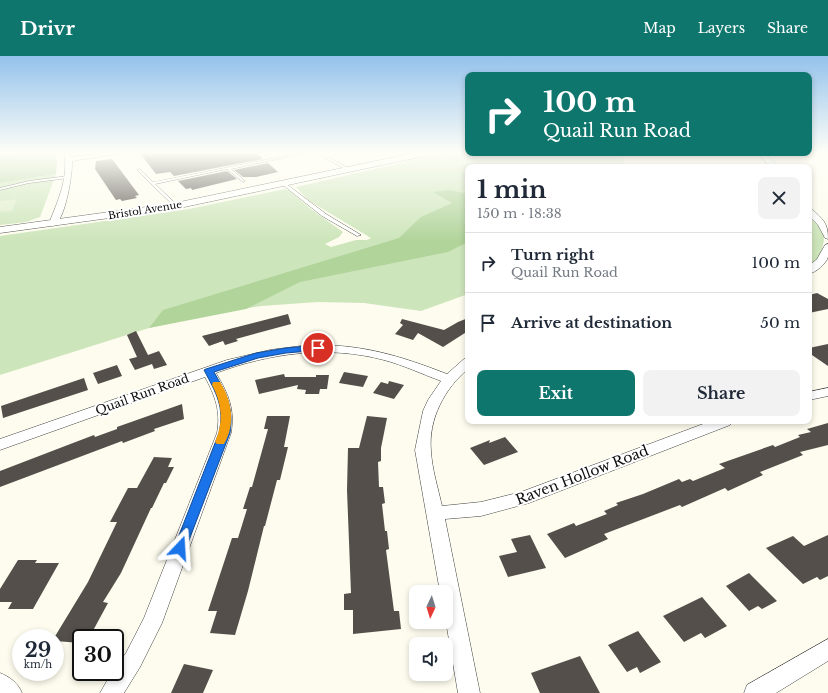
<!DOCTYPE html>
<meta charset="utf-8">
<style>
body{margin:0;font-family:"Libre Baskerville",serif;background:#f2f2f3;color:#1f2937;height:100vh;display:flex;flex-direction:column;font-size:15px;white-space:nowrap}
*{box-sizing:border-box;margin:0}
p{font-size:13px;color:#747a83}
.icon{flex:none;width:22px;height:22px;fill:none;stroke:currentColor;stroke-width:2;stroke-linecap:round;stroke-linejoin:round}
.map{position:relative;flex:1;overflow:hidden}
.details{position:absolute;left:465px;top:108px;width:347px;height:260px;display:flex;flex-direction:column;background:#fff;border-radius:8px;box-shadow:0 2px 6px #0003}
.details>*{flex:none}
.guide{position:absolute;left:465px;top:16px;width:347px;height:84px;border-radius:8px;box-shadow:0 2px 6px #0003;background:#0f766e;color:#fff;overflow:hidden}
.needle{width:26px;rotate:184deg}
.buttons{position:absolute;left:409px;top:529px;display:grid;gap:8px}
.buttons a{display:grid;place-items:center;width:44px;height:44px;border-radius:8px;background:#fff;box-shadow:0 2px 6px #0003;font-size:20px}
.speed{position:absolute;left:12px;top:573px;display:flex;gap:8px;font-size:20px;font-weight:700;text-align:center}
.speed>*{display:grid;place-content:center;width:52px;height:52px;border-radius:50%;background:#fff;box-shadow:0 2px 6px #0003;line-height:1}
.speed small{font-size:10px;font-weight:400}
.speed .limit{border:2px solid #111;border-radius:6px;background:#fff;color:#111}
.pin{position:absolute;display:grid;place-items:center;width:34px;height:34px;color:#fff;margin:-17px;border:2px solid #fff;border-radius:50%;box-shadow:0 1px 4px #0007}
.me{position:absolute;width:44px;margin:-22px;rotate:20deg;stroke-linejoin:round;filter:drop-shadow(0 0 3px #0008)}
.turn{display:flex;align-items:center;gap:14px;height:84px;padding:0 12px;font-size:18px}
.turn .icon{width:52px;height:52px;stroke-width:2.5}
.turn b{display:block;font-size:28px;line-height:34px}
.round{display:grid;place-items:center;flex:none;width:42px;height:42px;border-radius:8px;background:#f2f2f3}
.headline{display:flex;align-items:center;justify-content:space-between;height:68px;padding:0 12px}
h1{font-size:24px;font-weight:800;line-height:30px}
.button{display:flex;gap:8px;margin-top:auto;padding:8px 12px}
.button a{flex:1;height:46px;border-radius:8px;background:#0f766e;color:#fff;font-size:16px;font-weight:800;line-height:46px;text-align:center}
.button a+a{background:#f2f2f3;color:#1f2937}
ul{padding:0;list-style:none}
li{display:flex;align-items:center;gap:12px;height:60px;padding:0 12px;border-top:1px solid #e0e1e3}
li div{flex:1}
li b{display:block;font-size:15px}
li em{font-style:normal}
header{display:flex;align-items:center;gap:24px;box-sizing:border-box;height:56px;padding:0 20px;background:#0f766e;color:#fff}
header strong{font-size:19px}
nav{display:flex;gap:22px;margin-inline-start:auto;font-size:14px}
.map>svg:first-child{display:block}
.green{fill:#cde5ba}
.forest{fill:#b1d49b}
.pitch{fill:#dfedcb}
.building{fill:#544f4a}
.lines{fill:none;stroke-linecap:round;stroke-linejoin:round}
.service-casing{stroke:#404040;stroke-width:1}
.minor-casing{stroke:#404040;stroke-width:1}
.tertiary-casing{stroke:#404040;stroke-width:1}
.path{stroke:#2f2f2f;stroke-width:1.5;stroke-dasharray:2.5 1;stroke-linecap:butt}
.service{fill:#fff;fill-rule:evenodd}
.minor{fill:#fff;fill-rule:evenodd}
.tertiary{fill:#fff;fill-rule:evenodd}
.route{fill:#1a73e8;stroke:#114b97}
.slow{fill:#f59e0b}
.labels{text-anchor:middle;dominant-baseline:central;stroke-width:4;stroke-linejoin:round;paint-order:stroke}
.far-street-label{font-size:10px;fill:#0d0d0d;stroke:#fff}
.street-label{font-size:12px;fill:#0d0d0d;stroke:#fff}
.near-street-label{font-size:14px;fill:#0d0d0d;stroke:#fff}
</style>
<header>
<strong>Drivr</strong>
<nav><a>Map</a><a>Layers</a><a>Share</a></nav>
</header>
<div class="map">
<svg width="828" height="637" viewBox="0 0 828 637">
<rect width="100%" height="100%" fill="#fdfcee"/>
<path class="green" d="M449,96H468V97H621L626,111H468V238L421,255L364,247L318,246L261,250L218,257L149,272L0,319V180L189,153L285,133L290,135L312,154L343,176L339,181L325,188L331,191L356,184H367L371,182L308,144L296,131Z
M56,118L40,161L26,166L0,169V127Z
M809,159C813,162 819,164 822,168C828,186 820,201 809,215Z"/>
<path class="forest" d="M20,96H55L57,107L56,118L0,127V100Z
M450,134L468,138V186L448,196L300,226L246,253L149,272L163,254L399,182L421,161L452,147L433,136Z"/>
<path class="pitch" d="M17,143L12,155L0,156V145Z"/>
<path class="building" d="M139,96H255L263,103L174,120L170,116L156,118Z
M112,103L139,139L135,140L137,142L122,145L120,143L116,144L95,113L96,105Z
M268,107L278,116L256,121H243L234,114Z
M227,115L237,123L192,134L191,132L186,133L178,125Z
M817,237L828,243V253L809,257V239Z
M288,258L291,268L236,283L238,285L225,289L223,285L209,290L202,280Z
M468,262V275L443,291L418,277L413,284L395,278L403,269L400,267L402,263L444,274L458,266Z
M136,275L148,299L159,295L167,309L154,313L152,308L135,314L129,303L137,301L127,279Z
M828,288V310L809,297V292Z
M117,309L122,320L98,328L93,317Z
M344,316L368,320L363,331L339,327Z
M284,318L285,321H316V319H329L327,333H320L319,338H305L306,334L297,333L298,329L259,338L255,324Z
M84,322L88,334L3,362L1,350Z
M389,325L404,329L394,343L373,337L381,326L388,328Z
M182,348L184,363L154,373L155,375L123,387L122,385L0,431V415L73,387L94,379L95,381L117,373V371Z
M267,360H290L284,391H288L280,424H277L265,470H264L248,535L235,579L210,577L217,555H208L232,482H238L247,453H243L250,431H252L268,373H264Z
M367,360L387,362L381,392V405L378,406L379,431H383L385,447L382,448L385,475H387L389,493L386,494L394,555H399L401,573L353,578V554H344V538L351,537L347,434L348,392H359Z
M828,367V389L800,396L803,399L760,416L763,419L728,435L725,432L682,451L680,449L604,478L608,483L565,502L547,478L574,467L576,470L607,458L604,455L618,449L616,447L643,438L679,423L682,426L690,423L693,425L725,412L719,408L773,389L775,391L800,381L798,379L811,376L807,373Z
M505,381L518,396L484,409L470,392L490,384L489,387Z
M154,401L172,402L168,411H174L166,427H164L152,452H151L121,517L103,546L108,547L89,582H81V587L55,585V582H54L88,526L117,466H110L128,432H137Z
M530,479L546,512L508,521L499,500L517,496L511,483Z
M828,479V520L820,524L817,521L803,528L766,492L793,480L804,490Z
M18,504H37L35,507H59L33,553H8L12,546H0V533Z
M749,517L777,545L762,553L758,550L749,555L726,530Z
M702,541L727,570L705,582L701,577L684,586L663,560Z
M638,575L661,606L640,617L637,611L627,616L608,589Z
M580,600L600,637H540L531,617Z
M184,608L213,614L203,637H171Z"/>
<g class="lines">
<g class="service-casing">
<path id="service" d="M306,96H311L231,113L244,124L245,125L243,126L227,113L155,128L177,149V150L175,151L137,114L140,113L153,126Z
M317,96H320L351,114L348,115L317,97Z
M68,120H69V122L29,127L0,134V132L29,125Z
M283,127H285L326,158L361,179L357,180L322,160L283,129Z"/>
</g>
<g class="minor-casing">
<path id="minor" d="M64,96H70L71,101L107,96H120L117,98L72,105C73,116 65,167 53,170L49,167C58,145 69,121 64,96Z
M758,97H765L778,111H770Z
M809,153H812C823,164 828,166 828,183L825,182L818,169L809,160Z
M828,188C828,192 828,197 828,201C826,208 816,216 809,218V210L817,203L825,189Z
M309,289C361,288 398,299 447,318L464,303L468,302V313C445,332 428,363 431,395C432,413 438,432 442,450L481,446L521,436L711,365H732L730,369L529,447L481,460L445,463L480,637H458L446,566V536H440L415,394L423,355L428,344L441,325C422,318 403,309 384,304C328,289 270,297 216,317C228,338 235,352 231,377L162,567L140,611L124,637H100L112,616H115V612L126,597L144,562L217,377C221,355 215,340 205,321L0,394V383L227,304L270,294Z
M828,332V340L809,344V336Z
M828,583V605L776,637H744L747,629Z
M0,617C10,621 18,627 22,637H0Z"/>
</g>
<g class="tertiary-casing">
<path id="tertiary" d="M419,96H433L429,99L175,153L0,177V171L175,147Z"/>
</g>
<path class="path" d="M438,97L446,96"/>
<use href="#service" class="service"/>
<use href="#minor" class="minor"/>
<use href="#tertiary" class="tertiary"/>
</g>
<linearGradient id="sky" x2="0" y2="1"><stop stop-color="#94c2ec"/><stop offset="0.52" stop-color="#fefef7"/><stop offset="1" stop-color="#fefef7" stop-opacity="0"/></linearGradient>
<rect width="828" height="185" fill="url(#sky)"/>
<path class="route" d="M318,289L321,290L322,292L321,294L286,297L258,302L214,316C226,337 234,352 230,377L186,492L185,496L180,497L176,496L174,492L219,377C225,351 216,337 204,314L206,313L256,297L286,292Z"/>
<path class="slow" d="M213,326H220C232,345 236,368 224,388H217L215,386C224,366 222,347 212,329Z"/>
<g class="labels">
<g class="far-street-label">
<text transform="translate(145 154) rotate(-9)">Bristol Avenue</text>
</g>
<g class="street-label">
<text transform="translate(142 338) rotate(-20)">Quail Run Road</text>
</g>
<g class="near-street-label">
<text transform="translate(582 419) rotate(-21)">Raven Hollow Road</text>
</g>
</g>
</svg>
<div class="buttons">
<a><svg class="needle" viewBox="-14 -14 28 28"><path d="M0-13l5 13h-10z" fill="#e53935"/><path d="M0 13l5-13h-10z" fill="#747a83"/></svg></a>
<a><svg class="icon" aria-label="sound" viewBox="0 0 24 24"><path d="M4 9h4l5-4v14l-5-4H4zM17 9q2 3 0 6"/></svg></a>
</div>
<div class="speed"><div>29<small>km/h</small></div><div class="limit">30</div></div>
<div class="pin" style="left:318px;top:292px;background:#d93025"><svg class="icon" aria-label="arrive" viewBox="0 0 24 24"><path d="M6 21V4h12l-3 4 3 4H6"/></svg></div>
<svg class="me" style="left:180px;top:492px" viewBox="-20 -20 40 40"><path d="M0-17L14 15 0 8-14 15z" fill="#1a73e8" stroke="#fff" stroke-width="4"/></svg>
<div class="guide">
<div class="turn"><svg class="icon" aria-label="right" viewBox="0 0 24 24"><path d="M7 20v-9h11M14 6l5 5-5 5"/></svg><div><b>100 m</b>Quail Run Road</div></div>
</div>
<section class="details">
<div class="headline"><div><h1>1 min</h1><p>150 m · 18:38</p></div><a class="round"><svg class="icon" aria-label="close" viewBox="0 0 24 24"><path d="M6 6l12 12M18 6L6 18"/></svg></a></div>
<ul>
<li><svg class="icon" aria-label="right" viewBox="0 0 24 24"><path d="M7 20v-9h11M14 6l5 5-5 5"/></svg><div><b>Turn right</b><p>Quail Run Road</p></div><em>100 m</em></li>
<li><svg class="icon" aria-label="arrive" viewBox="0 0 24 24"><path d="M6 21V4h12l-3 4 3 4H6"/></svg><div><b>Arrive at destination</b></div><em>50 m</em></li>
</ul>
<div class="button"><a>Exit</a><a>Share</a></div>
</section>
</div>
